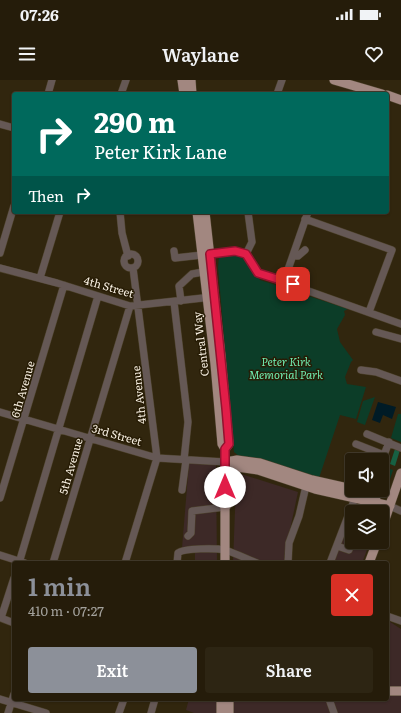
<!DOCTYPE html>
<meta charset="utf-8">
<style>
body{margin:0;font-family:Literata,serif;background:#2d2513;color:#f1f3f6;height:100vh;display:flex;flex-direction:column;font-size:15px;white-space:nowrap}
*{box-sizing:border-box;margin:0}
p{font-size:13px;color:#a3a19c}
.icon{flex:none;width:22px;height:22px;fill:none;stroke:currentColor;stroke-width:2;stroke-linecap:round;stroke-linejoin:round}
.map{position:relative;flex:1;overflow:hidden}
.details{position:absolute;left:12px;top:481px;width:377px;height:140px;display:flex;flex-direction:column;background:#251c0a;border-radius:4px;box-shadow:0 1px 3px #0004,0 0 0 1px #423a2b}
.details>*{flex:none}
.guide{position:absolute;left:12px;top:12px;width:377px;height:122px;border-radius:4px;box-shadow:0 1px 3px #0004,0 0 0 1px #423a2b;background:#00695c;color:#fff;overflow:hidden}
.fabs{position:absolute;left:345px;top:373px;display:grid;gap:8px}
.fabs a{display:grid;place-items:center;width:44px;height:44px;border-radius:4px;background:#251c0a;box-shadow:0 1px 3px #0004,0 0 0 1px #423a2b;font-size:20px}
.pin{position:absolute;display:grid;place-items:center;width:34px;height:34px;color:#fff;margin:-17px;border-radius:8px;box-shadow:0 2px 6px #0006}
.me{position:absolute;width:44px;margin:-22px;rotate:0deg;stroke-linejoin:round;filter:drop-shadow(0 0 3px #0008)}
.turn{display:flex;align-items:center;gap:14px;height:84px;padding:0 16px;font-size:18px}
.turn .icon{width:52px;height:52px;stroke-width:2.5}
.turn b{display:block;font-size:28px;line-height:34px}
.then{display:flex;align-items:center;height:38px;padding:0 16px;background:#0003;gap:8px;font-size:15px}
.round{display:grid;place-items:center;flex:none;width:42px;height:42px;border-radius:4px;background:#2d2513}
.overview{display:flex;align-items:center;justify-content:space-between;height:68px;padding:0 16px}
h1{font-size:24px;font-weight:600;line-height:30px;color:#8c9099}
.action{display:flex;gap:8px;margin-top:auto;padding:8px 16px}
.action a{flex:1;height:46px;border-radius:4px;background:#8c9099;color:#fff;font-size:16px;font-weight:600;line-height:46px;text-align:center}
.action a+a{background:#2d2513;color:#f1f3f6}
.status{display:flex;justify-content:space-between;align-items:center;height:28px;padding:0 20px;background:#251c0a;direction:ltr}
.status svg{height:11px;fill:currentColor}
header{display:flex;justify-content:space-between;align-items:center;height:52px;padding:0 16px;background:#251c0a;font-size:18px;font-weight:600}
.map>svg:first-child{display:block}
.commercial{fill:#3d2927}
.green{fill:#0c3d28}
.forest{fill:#176142}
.water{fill:#001b26}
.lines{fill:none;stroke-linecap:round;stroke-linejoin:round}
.minor-casing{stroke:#4d422c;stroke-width:8}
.major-casing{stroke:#4d422c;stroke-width:10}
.minor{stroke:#655855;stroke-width:7}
.major{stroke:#a28780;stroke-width:9}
.route-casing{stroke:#92132f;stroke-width:10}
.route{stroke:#e11d48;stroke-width:7}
.labels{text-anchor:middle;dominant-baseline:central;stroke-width:3;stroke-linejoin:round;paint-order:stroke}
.street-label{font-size:11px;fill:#f8f0e2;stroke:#271c05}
.park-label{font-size:11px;font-style:italic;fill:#70edb2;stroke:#271c05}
</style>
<div class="status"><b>07:26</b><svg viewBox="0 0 49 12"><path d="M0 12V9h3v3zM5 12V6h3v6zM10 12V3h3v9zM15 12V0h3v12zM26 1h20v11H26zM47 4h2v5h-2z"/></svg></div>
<header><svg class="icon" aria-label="menu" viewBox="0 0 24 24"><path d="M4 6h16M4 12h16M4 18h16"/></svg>Waylane<svg class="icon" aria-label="heart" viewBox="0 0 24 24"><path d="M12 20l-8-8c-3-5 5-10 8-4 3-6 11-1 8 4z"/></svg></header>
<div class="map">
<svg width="401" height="633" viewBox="0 0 401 633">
<rect width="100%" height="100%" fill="#31260e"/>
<path class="commercial" d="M189,383L216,385L217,483H195V467L182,468Z
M238,393L298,412L284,478L290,483H233L236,404Z
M354,421L382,431L352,432V462H370L362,483H334Z
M387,540L401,549V633H231L232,619H387Z
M189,619H218V633H194L186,630Z"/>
<path class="green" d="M234,175L243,177L248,182L260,200L348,229L344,231L345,235L337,249L340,262L353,280L351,282L345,297L347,304L366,307L356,339L340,335L319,398L239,376L234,372L218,187L219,176Z
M375,317L365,345L357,342L363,321Z
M398,334H401V362L391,358Z
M382,386L393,390L387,408L382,403Z"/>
<path class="forest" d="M395,369L400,370L395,386L390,384Z"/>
<path class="water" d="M378,322L396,327L392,339L383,335L380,343L372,340Z"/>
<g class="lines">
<g class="minor-casing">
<path id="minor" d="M48,14L52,0
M121,14L126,0
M277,14L282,0
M0,44L14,48
M120,132L122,153L128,176
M305,139L392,170L369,232
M174,171L175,178L202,175
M0,173L14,126
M210,174L235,171L246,174
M246,174L258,193L401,244
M246,174L252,162L248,132
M124 181a7 7 0 1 1 14 0a7 7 0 1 1-14 0Z
M293,176H298L305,170
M0,188L57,203L130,226L212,217
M40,198L60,132
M284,201L308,132
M181,221L179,206L192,194L203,192
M174,222L188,342L184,380
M376,252L401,259
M361,290L376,292L401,301
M0,332L157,378L225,382
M367,354L401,368
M356,364L384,375L389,362
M182,410L186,380
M0,418L64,205
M390,426L401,431
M188,456L191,453L192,431L225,427
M337,466L349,470
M0,475L25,483
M19,483L98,216
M53,483L130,226
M125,483L157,378L133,188
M177,483L178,473C184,468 216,468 225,470C235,473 247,479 257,483
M288,483L289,463L299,436L306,406
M330,483L355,418
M14,498L1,538L14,543
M387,536L401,541
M0,619L46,633
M329,619L334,633
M8,633L14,614
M119,633L124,619
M151,633L155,619"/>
</g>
<g class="major-casing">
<path id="major" d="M182,0L184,14
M191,0L192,14
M334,0L382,14
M387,15L401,20
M197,132L215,284L222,364L225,369
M205,132L221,276L229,364L225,369V407L221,413V422L225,427V483
M226,382L237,380L260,383L312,400L352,409
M229,382L237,387L258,390L315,409L390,426
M356,410L376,417
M225,427L229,423V412L225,407
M382,448L401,393
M369,483L377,462
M387,611H401
M221,633V619
M229,633V619"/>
</g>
<use href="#minor" class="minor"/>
<use href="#major" class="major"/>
</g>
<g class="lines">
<g class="route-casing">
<path id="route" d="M225,407V369L229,364L226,328L210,174L235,171L246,174L258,193L293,204"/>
</g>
<use href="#route" class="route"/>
</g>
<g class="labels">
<g class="street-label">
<text transform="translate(109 206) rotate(16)">4th Street</text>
<text transform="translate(200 264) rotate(-97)">Central Way</text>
<text transform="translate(22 309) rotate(-74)">6th Avenue</text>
<text transform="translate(138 315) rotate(-96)">4th Avenue</text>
<text transform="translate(117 354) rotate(16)">3rd Street</text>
<text transform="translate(70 386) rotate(-74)">5th Avenue</text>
</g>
<g class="park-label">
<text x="286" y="281">Peter Kirk<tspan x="286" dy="13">Memorial Park</tspan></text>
</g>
</g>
</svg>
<div class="fabs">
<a><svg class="icon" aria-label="sound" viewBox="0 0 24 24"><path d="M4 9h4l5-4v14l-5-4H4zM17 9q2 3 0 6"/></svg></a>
<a><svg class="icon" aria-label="layers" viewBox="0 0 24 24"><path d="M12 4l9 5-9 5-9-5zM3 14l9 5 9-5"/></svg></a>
</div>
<div class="pin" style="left:293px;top:204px;background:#d93025"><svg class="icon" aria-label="arrive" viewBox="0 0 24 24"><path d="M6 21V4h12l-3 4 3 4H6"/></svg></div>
<svg class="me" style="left:225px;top:407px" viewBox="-20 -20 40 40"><circle r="19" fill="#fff"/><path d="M0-13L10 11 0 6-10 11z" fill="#e11d48"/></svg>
<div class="guide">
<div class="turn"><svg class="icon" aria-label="right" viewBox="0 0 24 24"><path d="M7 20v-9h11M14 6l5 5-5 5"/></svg><div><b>290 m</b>Peter Kirk Lane</div></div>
<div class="then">Then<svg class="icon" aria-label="right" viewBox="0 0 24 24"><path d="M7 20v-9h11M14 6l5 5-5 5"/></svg></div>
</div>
<section class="details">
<div class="overview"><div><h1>1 min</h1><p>410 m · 07:27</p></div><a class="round" style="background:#d93025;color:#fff"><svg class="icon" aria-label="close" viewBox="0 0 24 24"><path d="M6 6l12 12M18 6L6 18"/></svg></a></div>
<div class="action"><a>Exit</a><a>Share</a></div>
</section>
</div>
